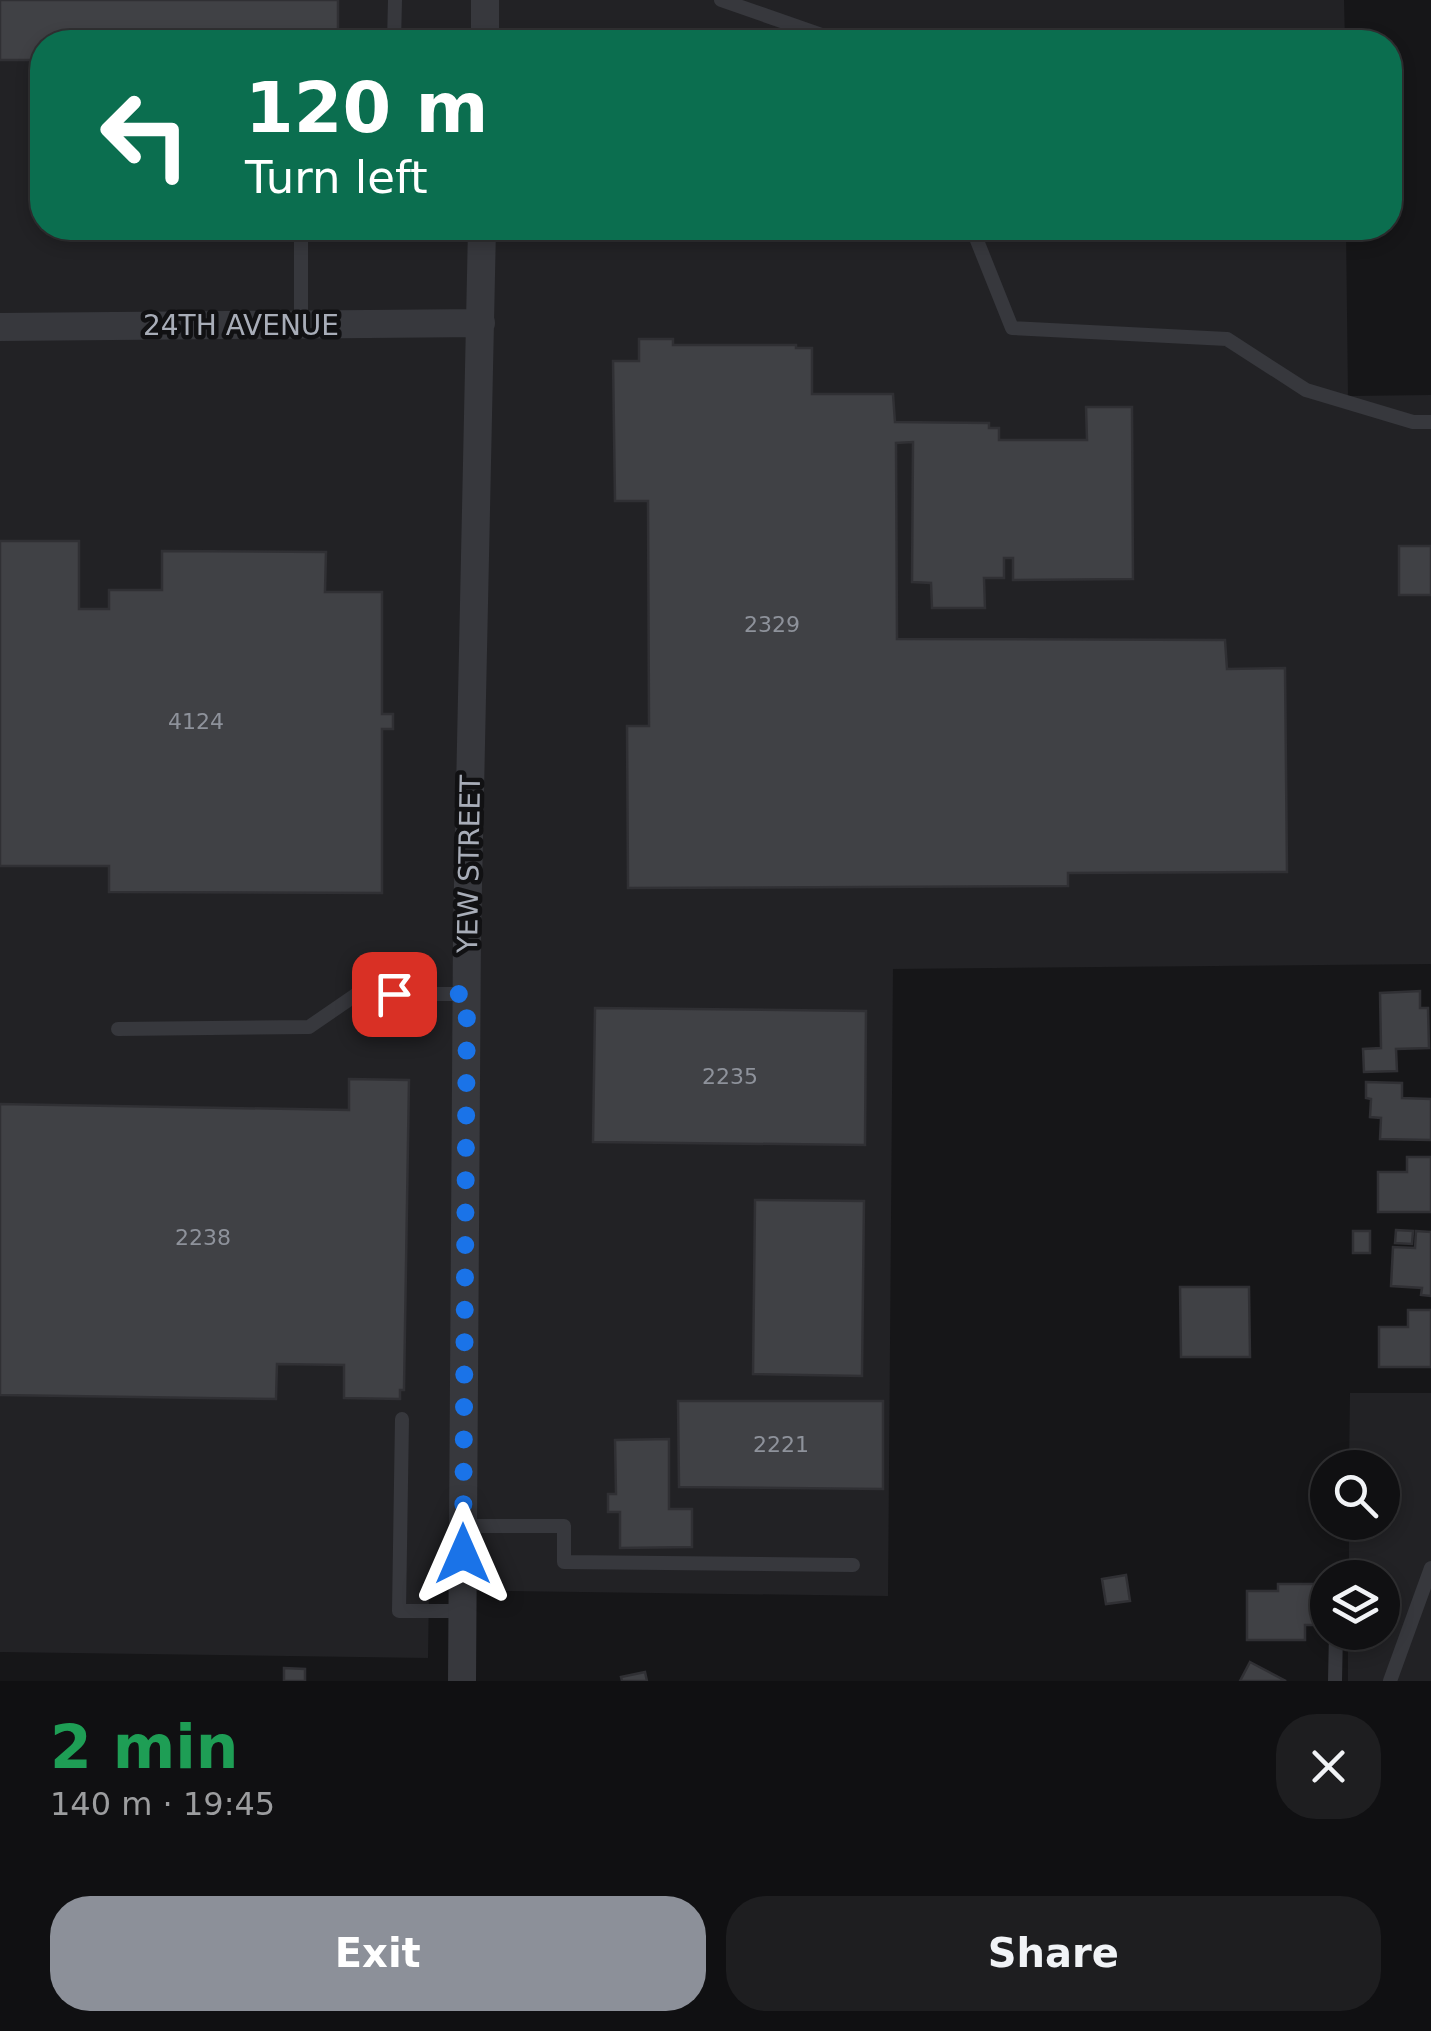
<!DOCTYPE html>
<meta charset="utf-8">
<style>
body{margin:0;font-family:"DejaVu Sans",sans-serif;background:#1e1e20;color:#f1f3f6;height:100vh;display:flex;flex-direction:column;font-size:38px;white-space:nowrap}
*{box-sizing:border-box;margin:0}
p{font-size:32px;color:#9c9d9f}
.icon{flex:none;width:55px;height:55px;fill:none;stroke:currentColor;stroke-width:2;stroke-linecap:round;stroke-linejoin:round}
.map{position:relative;height:1681px;overflow:hidden}
.side{display:flex;flex-direction:column;background:#101012;flex:1}
.side>*{flex:none}
.top-card{position:absolute;left:30px;top:30px;width:1372px;height:210px;border-radius:40px;box-shadow:0 5px 15px #0003,0 0 0 2px #303032;background:#0b6e4f;color:#fff;overflow:hidden}
.buttons{position:absolute;left:1310px;top:1450px;display:grid;gap:20px}
.buttons a{display:grid;place-items:center;width:90px;height:90px;border-radius:50%;background:#101012;box-shadow:0 5px 15px #0003,0 0 0 2px #303032;font-size:50px}
.pin{position:absolute;display:grid;place-items:center;width:85px;height:85px;color:#fff;margin:-42px;border-radius:20px;box-shadow:0 5px 15px #0006}
.me{position:absolute;width:110px;margin:-55px;rotate:0deg;stroke-linejoin:round;filter:drop-shadow(0 0 8px #0008)}
.turn{display:flex;align-items:center;gap:35px;height:210px;padding:0 50px;font-size:45px}
.turn .icon{width:130px;height:130px;stroke-width:2.5}
.turn b{display:block;font-size:70px;line-height:85px}
.round{display:grid;place-items:center;flex:none;width:105px;height:105px;border-radius:40px;background:#1e1e20}
.headline{display:flex;align-items:center;justify-content:space-between;height:170px;padding:0 50px}
h1{font-size:60px;font-weight:800;line-height:75px;color:#1e9e55}
.primary-button{display:flex;gap:20px;margin-top:auto;padding:20px 50px}
.primary-button a{flex:1;height:115px;border-radius:40px;background:#8c9099;color:#fff;font-size:40px;font-weight:800;line-height:115px;text-align:center}
.primary-button a+a{background:#1e1e20;color:#f1f3f6}
.map>svg:first-child{display:block}
.built{fill:#222225}
.building{fill:#404145;stroke:#303034;stroke-width:2.5}
.lines{fill:none;stroke-linecap:round;stroke-linejoin:round}
.lane{stroke:#37383d;stroke-width:14}
.street{stroke:#37383d;stroke-width:28}
.route{stroke:#1a73e8;stroke-width:18;stroke-dasharray:0 32.4}
.labels{text-anchor:middle;dominant-baseline:central;stroke-width:9;stroke-linejoin:round;paint-order:stroke}
.number-label{font-size:22px;fill:#8e929b}
.street-label{font-size:28px;fill:#a8adb8;stroke:#111113}
</style>
<div class="map">
<svg width="1431" height="1681" viewBox="0 0 1431 1681">
<rect width="100%" height="100%" fill="#161618"/>
<path class="built" d="M0,0H1344L1345,42H42V228H1346L1348,396L1431,395V964L893,969L888,1596L429,1590L428,1658L0,1652Z
M1350,1393H1431V1681H1348V1633L1382,1632V1578L1349,1577V1523L1382,1522V1468L1349,1467Z"/>
<path class="building" d="M0,0H338V42H42V60H0Z
M639,339H673V345H796V348H812V394H893L895,422L989,423V428H999V440H1087L1086,407H1132L1133,579L1013,580V558H1004V578H984L985,608H932L931,583L912,582L913,442L896,443L897,639L1225,640L1227,669L1285,668L1287,872L1068,873V886L628,888L627,726H649L648,501H615L613,361H639Z
M0,541H79V609H109V590H162V551L326,552L325,592H382V714H393V729H382V893L109,892V866H0Z
M1399,546H1431V595H1399Z
M1420,991V1008H1428L1429,1048L1396,1049L1397,1071L1364,1072L1363,1049L1381,1048L1380,993Z
M595,1008L866,1011L865,1145L593,1142Z
M349,1079L409,1080L404,1390H400V1399L344,1398V1365L277,1364L276,1399L0,1395V1104L349,1110Z
M1366,1082L1402,1083V1098L1431,1099V1140L1380,1139L1381,1118L1370,1117L1371,1099L1366,1098Z
M1407,1157H1431V1212H1378V1172H1407Z
M755,1200L864,1201L862,1376L753,1374Z
M1396,1230L1413,1231L1412,1244L1395,1243Z
M1353,1231H1370V1253H1353Z
M1416,1231L1431,1232V1296L1421,1295L1422,1288L1391,1286L1393,1247L1415,1248Z
M1180,1287H1249L1250,1357H1181Z
M1408,1310H1431V1367H1379V1327H1408Z
M678,1401H883V1489L679,1487Z
M669,1439V1509H692V1547L620,1548V1512H608V1494H616L615,1440Z
M1126,1575L1130,1601L1106,1604L1102,1579Z
M1278,1584H1317L1316,1625H1305V1640H1247V1591H1278Z
M1250,1662L1286,1681H1240Z
M284,1668L305,1669V1681H284Z
M645,1672L647,1681H622L621,1677Z"/>
<g class="lines">
<path class="lane" d="M721,0L842,42
M394,42L395,0
M301,228V325
M972,228L1012,328L1227,339L1306,390L1413,422H1431
M118,1029L309,1027L357,994H467
M402,1419L399,1611H463
M463,1526H564V1562L853,1565
M1335,1681L1336,1632
M1390,1681L1431,1568"/>
<path class="street" d="M485,42V0
M0,327L481,323
M462,1681L467,932L482,228"/>
</g>
<g class="lines">
<path class="route" d="M394,994H467L463,1554"/>
</g>
<g class="labels">
<g class="number-label">
<text x="772" y="624">2329</text>
<text x="196" y="721">4124</text>
<text x="730" y="1076">2235</text>
<text x="203" y="1237">2238</text>
<text x="781" y="1444">2221</text>
</g>
<g class="street-label">
<text x="241" y="325">24TH AVENUE</text>
<text transform="translate(469 864) rotate(-89)">YEW STREET</text>
</g>
</g>
</svg>
<div class="buttons">
<a><svg class="icon" aria-label="search" viewBox="0 0 24 24"><circle cx="10" cy="10" r="6"/><path d="M15 15l6 6"/></svg></a>
<a><svg class="icon" aria-label="layers" viewBox="0 0 24 24"><path d="M12 4l9 5-9 5-9-5zM3 14l9 5 9-5"/></svg></a>
</div>
<div class="pin" style="left:394px;top:994px;background:#d93025"><svg class="icon" aria-label="arrive" viewBox="0 0 24 24"><path d="M6 21V4h12l-3 4 3 4H6"/></svg></div>
<svg class="me" style="left:463px;top:1554px" viewBox="-20 -20 40 40"><path d="M0-17L14 15 0 8-14 15z" fill="#1a73e8" stroke="#fff" stroke-width="4"/></svg>
<div class="top-card">
<div class="turn"><svg class="icon" aria-label="left" viewBox="0 0 24 24"><path d="M17 20v-9H6M10 6l-5 5 5 5"/></svg><div><b>120 m</b>Turn left</div></div>
</div>
</div>
<section class="side">
<div class="headline"><div><h1>2 min</h1><p>140 m · 19:45</p></div><a class="round"><svg class="icon" aria-label="close" viewBox="0 0 24 24"><path d="M6 6l12 12M18 6L6 18"/></svg></a></div>
<div class="primary-button"><a>Exit</a><a>Share</a></div>
</section>
